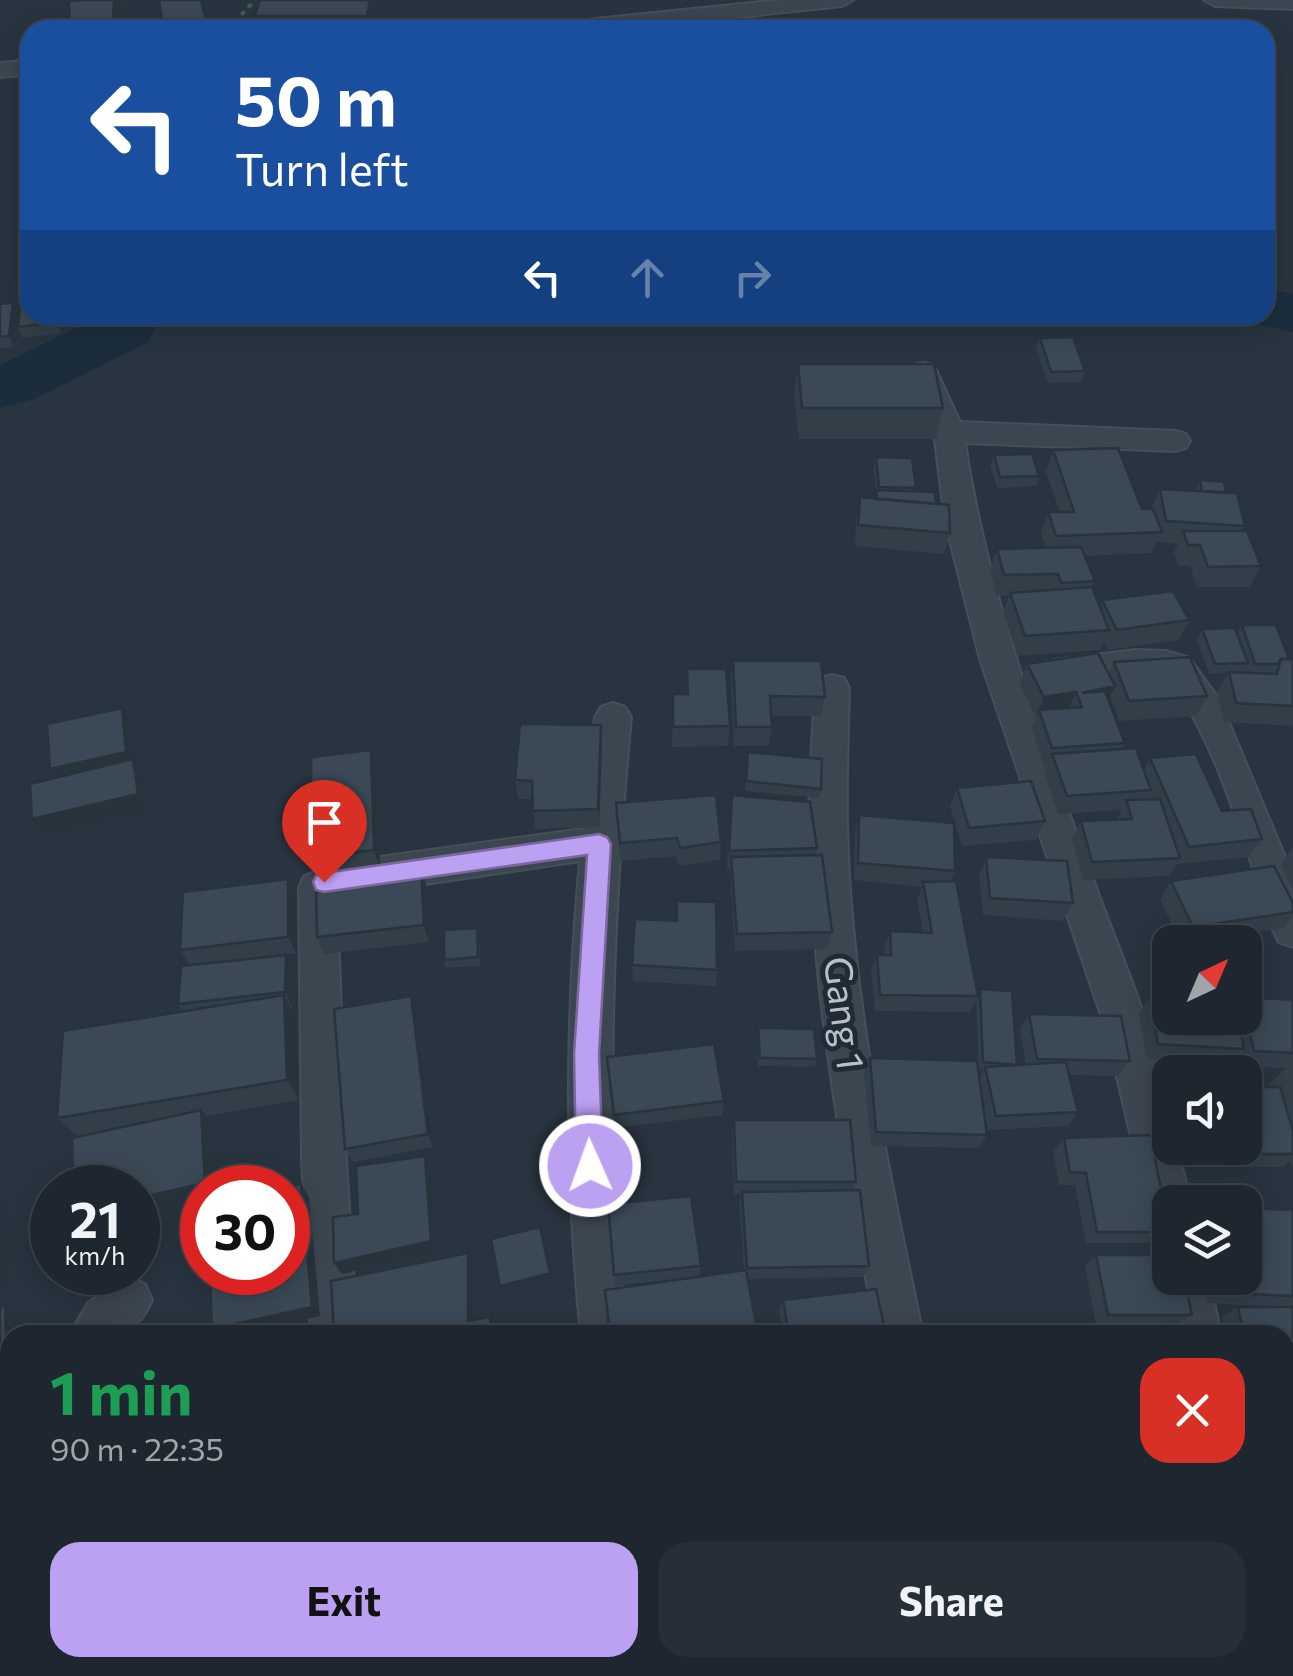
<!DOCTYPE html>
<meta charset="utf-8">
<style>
body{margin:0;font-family:Commissioner,sans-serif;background:#262f37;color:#f1f3f6;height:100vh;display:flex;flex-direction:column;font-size:38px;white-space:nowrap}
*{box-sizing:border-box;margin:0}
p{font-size:32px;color:#a1a5aa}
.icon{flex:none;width:55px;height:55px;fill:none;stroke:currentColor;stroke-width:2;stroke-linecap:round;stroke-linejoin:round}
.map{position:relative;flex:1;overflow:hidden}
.details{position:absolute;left:0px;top:1325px;width:1295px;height:352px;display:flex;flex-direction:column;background:#1e272f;border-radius:30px 30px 0 0;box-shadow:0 5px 25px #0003,0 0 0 2px #3c444b}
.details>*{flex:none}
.guide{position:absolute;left:20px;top:20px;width:1255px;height:305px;border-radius:30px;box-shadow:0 5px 25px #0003,0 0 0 2px #3c444b;background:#1a4fa0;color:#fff;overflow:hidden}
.needle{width:65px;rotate:44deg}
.tools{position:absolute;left:1152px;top:925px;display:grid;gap:20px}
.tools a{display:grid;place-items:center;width:110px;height:110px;border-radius:20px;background:#1e272f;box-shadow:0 5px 25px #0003,0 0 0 2px #3c444b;font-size:50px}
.speed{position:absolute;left:30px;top:1165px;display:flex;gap:20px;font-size:50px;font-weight:700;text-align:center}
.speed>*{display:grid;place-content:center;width:130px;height:130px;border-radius:50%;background:#1e272f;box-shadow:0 5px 25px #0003,0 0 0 2px #3c444b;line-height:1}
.speed small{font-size:25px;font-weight:400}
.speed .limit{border:15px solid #d22;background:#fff;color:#111}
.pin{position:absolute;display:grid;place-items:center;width:85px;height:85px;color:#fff;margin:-102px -42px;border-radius:50% 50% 50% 0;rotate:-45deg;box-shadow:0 0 10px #0007}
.pin .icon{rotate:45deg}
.me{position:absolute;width:110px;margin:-55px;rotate:358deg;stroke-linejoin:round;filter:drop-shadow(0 0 8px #0008)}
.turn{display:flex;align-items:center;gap:35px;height:210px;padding:0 50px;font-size:45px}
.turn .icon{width:130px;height:130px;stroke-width:2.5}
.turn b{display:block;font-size:70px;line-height:85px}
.lanes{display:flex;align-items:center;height:95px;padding:0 50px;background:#0003;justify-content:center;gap:50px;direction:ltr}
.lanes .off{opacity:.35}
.round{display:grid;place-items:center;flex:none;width:105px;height:105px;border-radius:30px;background:#262f37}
.head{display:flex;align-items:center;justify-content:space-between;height:170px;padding:0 50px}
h1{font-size:60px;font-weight:700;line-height:75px;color:#1e9e55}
.cta{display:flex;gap:20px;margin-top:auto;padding:20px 50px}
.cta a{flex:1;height:115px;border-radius:30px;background:#bca0f2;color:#111;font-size:40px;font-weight:700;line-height:115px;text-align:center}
.cta a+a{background:#262f37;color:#f1f3f6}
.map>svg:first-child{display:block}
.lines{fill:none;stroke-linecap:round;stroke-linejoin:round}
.river{fill:#1b2d3d;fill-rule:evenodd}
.minor-casing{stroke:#454f59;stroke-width:4}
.path{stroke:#435858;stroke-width:4;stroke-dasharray:5 5;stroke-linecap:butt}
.minor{fill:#3c4650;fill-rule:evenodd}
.wall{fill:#323f49}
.shaded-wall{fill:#29333c}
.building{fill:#3a4955;stroke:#29333c;stroke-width:2.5}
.route{fill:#bca0f2;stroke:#7a689d;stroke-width:2.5}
.labels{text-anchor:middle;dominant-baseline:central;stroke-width:10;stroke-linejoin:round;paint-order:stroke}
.street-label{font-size:38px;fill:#b8c1ca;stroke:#202b35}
</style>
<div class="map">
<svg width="1293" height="1676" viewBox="0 0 1293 1676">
<rect width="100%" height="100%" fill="#28343f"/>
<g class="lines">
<path class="river" d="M1265,289L1293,294V332L1244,321L1239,315H1265Z
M103,315H164L147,343L35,399L0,408V365Z"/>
<g class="minor-casing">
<path id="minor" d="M780,0H853L842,6L619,30H545L556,23Z
M1204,0H1293V9L1215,6Z
M30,60V74L0,77V63Z
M923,363L933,365L937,372L960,422L1175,431L1186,434L1190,441L1186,448L1175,451L965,443C988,599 1045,745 1098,893C1127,973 1170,1061 1170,1148H1177L1191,1202H1170V1229L1154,1223L1148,1207L1105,1027L980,659L945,521L934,432L909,372L913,365Z
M1135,650L1166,651L1189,658L1219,699L1293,876V947L1279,942L1273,930C1250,862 1213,726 1165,677L1135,676L1055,686L1043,682L1038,673L1043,664L1055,660Z
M832,675L844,678L849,688C848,733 846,779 847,825C851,997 888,1168 923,1335H877C844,1167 812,997 809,826C809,780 813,734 815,688L820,678Z
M613,703L625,707L631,717C612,924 603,1128 627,1335H581C565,1177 565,1020 580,861L337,897L346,1159L357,1335H311L302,1159L299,888L304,876L336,863L583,829L595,717L601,707Z
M1170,1262V1278H1209L1221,1335H1175L1163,1278Z
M129,1277L145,1284L152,1300C135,1341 107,1335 69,1335L88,1303Z
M1285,1604H1293V1656H1285Z
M325,1668H378L379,1676H325Z
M611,1668H664L666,1676H612Z
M921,1668H1028L1024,1676H917Z"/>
</g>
<path class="path" d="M228,30L255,0"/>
<use href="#minor" class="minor"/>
</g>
<path class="wall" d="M371,0L374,19L372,30H258L255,16Z
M0,304L18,314L14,347L0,348Z
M30,315H63L61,333L23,338L18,327Z
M1040,338L1085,371L1082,382L1048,383L1036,349Z
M798,364L943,408L936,439H799L794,396Z
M1053,450L1142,509H1151L1160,489L1195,491L1200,480L1226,493L1245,526L1242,531L1261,566L1250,587H1197L1190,566H1178L1174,552L1178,544L1157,542L1152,553L1085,556L1095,581L1092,587L1100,606L1102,600L1189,620L1179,640L1108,650L1104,642L1100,650L1018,656L1003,614L1009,595L997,596L990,569L997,549L1046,548L1041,533L1048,512H1060L1046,472Z
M994,455L1039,476L1036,486L997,488L990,466Z
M876,457L916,488L915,491L936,504L950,533L944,554L855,546L856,519L860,497L874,499L876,490L874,468Z
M1242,625L1289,659H1293V726L1224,722L1217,692L1228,673L1209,674L1197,640L1202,629L1237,633Z
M733,661L825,697L821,716H771L772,727L769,746H734L731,681Z
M1114,662L1207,696L1196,716L1119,721L1110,696L1108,700L1125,743L1122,749L1144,770L1150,758L1262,839L1249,857L1177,864L1169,876L1083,880L1072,840L1081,821L1117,820L1121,810L1058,814L1044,773L1047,767H1044L1032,729L1036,717L1020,684L1027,664L1109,673Z
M687,669L730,726L728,746L672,747L673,694H686Z
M602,745L599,827L535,829L532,799H518L515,780Z
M371,750L376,769L380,868L319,875L311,857Z
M748,752L821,789L819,798L745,791Z
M957,788L1045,821L1036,840L962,846L950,806Z
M616,803L721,842L720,860L679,866L676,856L620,861Z
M730,814L817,848L816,856L832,932L827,949L735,951L730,869H727Z
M859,815L955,871L951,882L977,994L980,989L1017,1065H1026L1020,1029L1029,1014L1130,1061L1118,1076L1069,1075L1078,1112L1068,1126L987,1130L985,1120L987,1135L979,1148L871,1146L864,1073L870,1058L979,1077L983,1070L979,1069L976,1001L970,1012L875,1011L871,971L877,955H885V947L890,931L923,933L917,900L922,887L854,880L855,833Z
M1293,848V891L1281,863Z
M986,857L1073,903L1063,921L983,915L979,875Z
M421,867L426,885L429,942L324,954L317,937Z
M288,879L296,896V953L286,955L294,971L293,1008H291L296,1018L299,1100L206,1116L212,1123L216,1188H202V1199L138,1213V1188L57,1118L183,1012L178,1004L190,965L180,950Z
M1171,881L1293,903V916L1283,928L1180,942L1160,899Z
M677,901L717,970L716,986L633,981L632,965L676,921Z
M477,928L479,937L480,966L446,968L444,960Z
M1150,997L1170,1018H1245V997L1293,1000V1169L1290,1161L1283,1167H1177L1172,1148H1245L1267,1087L1286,1068L1240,1066L1238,1056L1230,1064L1146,1059L1139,1013Z
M416,1011L433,1147L353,1162L345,1149Z
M758,1028L817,1059L815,1067L758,1066L757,1036Z
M607,1057L724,1101L722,1115L615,1128Z
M1170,1092V1138L1161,1102Z
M734,1120L856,1182L852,1190L869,1266L863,1277L748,1279L744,1271L739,1204L741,1194H734L732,1133Z
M1064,1138L1170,1226V1233L1158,1243H1086L1075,1185H1059L1053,1151Z
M608,1204L701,1266L699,1276L615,1286Z
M1293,1210V1440H1285V1335H1226L1222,1317L1238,1307H1283L1207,1303L1203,1278H1245Z
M1096,1255L1192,1315L1177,1324L1096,1325L1085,1266Z
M783,1300L886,1335H783L779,1310Z
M1285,1470L1293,1471V1529H1285Z
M822,1668H885L830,1676H823Z"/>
<path class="shaded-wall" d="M114,0H119L121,7L120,30H72L70,26Z
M202,0L209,30H165L163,26Z
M370,0L374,19L372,30H369L367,16Z
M13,303L18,314L14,347L9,336Z
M57,315H63L61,333L57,322Z
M1115,686L1106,705L1082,707V693Z
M1076,692L1067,712L1039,710L1036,717L1044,697Z
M122,708L132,728L136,765L144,778L148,812L45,837L32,819L62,788L50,769Z
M601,725L602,745L599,827L598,809Z
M371,750L376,769L380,868L374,850Z
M421,867L426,885L429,942L424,925Z
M288,879L296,896V953L288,937Z
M286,955L294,971L293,1008L285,992Z
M284,995L296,1018L299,1100L287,1080Z
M411,996L416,1011L433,1147L428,1134Z
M0,1056L10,1287L0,1290Z
M201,1110L212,1123L216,1188H202V1199L138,1213V1198Z
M425,1156L430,1169L437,1252L342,1274L334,1263Z
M301,1184L309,1197L320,1316L237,1335H220L212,1329Z
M541,1233L551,1278L502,1291L500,1286Z
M468,1253L474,1269V1335L468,1321Z
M5,1305L22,1315V1335H10V1429L0,1432Z
M490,1317L496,1330V1335H492Z
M10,1540V1550L0,1553V1543Z
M28,1668H47V1676H29Z
M142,1668H158L157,1676H142Z
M327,1672H337V1676H327Z"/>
<path class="building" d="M80,0H114L113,21L70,26L69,1Z
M159,0H201L206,20L163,26Z
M260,0H370L367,16H255Z
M752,28V30H689Z
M30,297V315H57V322L18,327L21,298Z
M13,303L9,336L0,337V304Z
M1073,337L1085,371L1051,372L1040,338Z
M798,364H934L943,408H802Z
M1118,448L1142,509H1153L1162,532L1056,536L1048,512H1074L1053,450Z
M1032,454L1039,476L1000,477L994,455Z
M876,457L912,458L916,488L879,487Z
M1200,480L1224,482L1226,493L1202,491Z
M1160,489L1237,493L1245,526L1166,521Z
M876,490L935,492L936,504L877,499Z
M860,497L949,505L950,533L858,525Z
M1183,531H1247L1261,566L1208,567L1200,545H1188Z
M1081,547L1095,581L1061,583L1058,574L1004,575L997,549Z
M1092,587L1109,630L1025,636L1010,593Z
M1173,591L1189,620L1117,630L1102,600Z
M1242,625H1276L1289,659H1281L1278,664H1255Z
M1235,628L1248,663L1215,664L1202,629Z
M1098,653L1115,686L1082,693L1105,691L1125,743L1052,748L1039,710L1082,707L1076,692L1044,697L1027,664Z
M1190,657L1207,696L1129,701L1114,662Z
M1281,659H1293V706L1236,703L1229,672L1277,674Z
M733,661H821L825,697L770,696L772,727H736Z
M687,669H726L730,726L673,727V694H688Z
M122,708L126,752L50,769L47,724Z
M520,724L601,725L598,809L533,811L532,781L515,780Z
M1136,748L1151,790L1067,796L1052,754Z
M371,750L374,850L311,857V757Z
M748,752L822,759L821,789L746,781Z
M1196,754L1222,811L1251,809L1262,839L1189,847L1150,758Z
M133,759L138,794L32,819L30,784Z
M1031,781L1045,821L969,828L957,788Z
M716,795L721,842L680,848L677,838L620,843L616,803Z
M732,795L810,802L817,848L729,851Z
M1160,799L1180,858L1092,862L1081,821L1132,819L1126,800Z
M859,815L954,823L955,871L858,863Z
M822,855L832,932L737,934L731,857Z
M986,857L1067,861L1073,903L990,898Z
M1274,866L1293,903V912L1193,927L1171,881Z
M421,867L424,925L317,937L316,880Z
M288,879V937L180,950L183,892Z
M956,881L978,996L880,995L877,955H891L890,931L932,933L923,882Z
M677,901L716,902L717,970L632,965L635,919L677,921Z
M477,928L478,957L444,960V930Z
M286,955L285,992L178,1004L181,966Z
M980,989L1012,991L1017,1065L983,1062Z
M284,995L287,1080L57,1118L63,1031Z
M411,996L428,1134L345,1149L334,1009Z
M1150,997L1170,998V1018H1238L1244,1049L1158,1044Z
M1245,997L1293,1000V1053L1254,1051L1245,1011Z
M1029,1014L1121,1016L1130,1061L1037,1059Z
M758,1028L814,1029L817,1059L760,1058Z
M714,1044L724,1101L614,1115L607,1057Z
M870,1058L977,1061L987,1135L876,1132Z
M1066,1062L1078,1112L996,1116L985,1067Z
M1245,1087H1280L1293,1131V1154H1191L1189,1148H1245Z
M201,1110L205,1183L138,1198V1188H73L72,1138Z
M734,1120H850L856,1182H736Z
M1150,1135L1170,1232H1097L1086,1173L1070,1172L1064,1138Z
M425,1156L431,1241L334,1263L333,1217L358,1214L356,1166Z
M301,1184L312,1307L212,1329L210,1272H288V1188H286Z
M860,1190L869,1266L747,1268L742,1192Z
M691,1196L701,1266L614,1275L608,1204Z
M1245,1208L1293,1210V1296L1222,1293L1220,1278H1245Z
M540,1227L550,1273L500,1286L491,1239Z
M468,1253V1321L490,1317L492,1335H334L331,1281Z
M1096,1255H1170V1278H1184L1192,1315H1108Z
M746,1270L758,1335H610L605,1290Z
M876,1289L886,1335H789L783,1300Z
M5,1305L8,1418L0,1420V1307Z
M1238,1307H1293V1434L1285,1435V1392H1289L1285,1379V1335H1244Z
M10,1464V1540L0,1543V1467Z
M1285,1470L1293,1471V1524L1285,1523Z
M10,1552V1668H28L29,1676H0V1555Z
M71,1668H142V1676H71Z
M827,1668H885L830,1676H829Z
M327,1672V1676H298Z"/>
<path class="route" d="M599,834L607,837L611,844L599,1054L603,1166L599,1175L590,1179L580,1175L576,1166L574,1054L587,855L324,892L316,890L313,882L316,875L324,873Z"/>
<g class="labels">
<g class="street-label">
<text transform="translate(846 1013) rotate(83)">Gang 1</text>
</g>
</g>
</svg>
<div class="tools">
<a><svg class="needle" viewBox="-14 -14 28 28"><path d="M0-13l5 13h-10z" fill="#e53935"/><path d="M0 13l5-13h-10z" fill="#a1a5aa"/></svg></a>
<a><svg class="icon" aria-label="sound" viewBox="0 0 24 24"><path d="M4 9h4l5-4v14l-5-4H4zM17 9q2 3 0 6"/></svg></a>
<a><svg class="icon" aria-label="layers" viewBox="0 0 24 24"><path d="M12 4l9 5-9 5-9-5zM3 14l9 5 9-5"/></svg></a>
</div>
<div class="speed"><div>21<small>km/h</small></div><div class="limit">30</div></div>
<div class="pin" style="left:324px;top:882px;background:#d93025"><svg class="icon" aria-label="arrive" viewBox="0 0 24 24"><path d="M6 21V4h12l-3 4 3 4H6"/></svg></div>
<svg class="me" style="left:590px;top:1166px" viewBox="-20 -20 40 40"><circle r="17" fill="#bca0f2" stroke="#fff" stroke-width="3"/><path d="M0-11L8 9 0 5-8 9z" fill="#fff"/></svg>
<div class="guide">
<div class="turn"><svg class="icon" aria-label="left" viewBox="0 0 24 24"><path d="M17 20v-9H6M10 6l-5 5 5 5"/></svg><div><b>50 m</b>Turn left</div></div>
<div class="lanes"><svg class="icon" aria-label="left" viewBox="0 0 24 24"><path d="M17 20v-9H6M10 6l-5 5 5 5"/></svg><svg class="icon off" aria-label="ahead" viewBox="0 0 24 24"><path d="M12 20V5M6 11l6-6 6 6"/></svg><svg class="icon off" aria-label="right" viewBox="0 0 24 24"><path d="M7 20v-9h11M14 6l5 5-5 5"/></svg></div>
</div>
<section class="details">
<div class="head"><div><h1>1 min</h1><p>90 m · 22:35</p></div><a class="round" style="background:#d93025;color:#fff"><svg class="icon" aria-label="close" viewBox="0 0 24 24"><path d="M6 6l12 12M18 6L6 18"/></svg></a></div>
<div class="cta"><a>Exit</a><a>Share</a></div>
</section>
</div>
